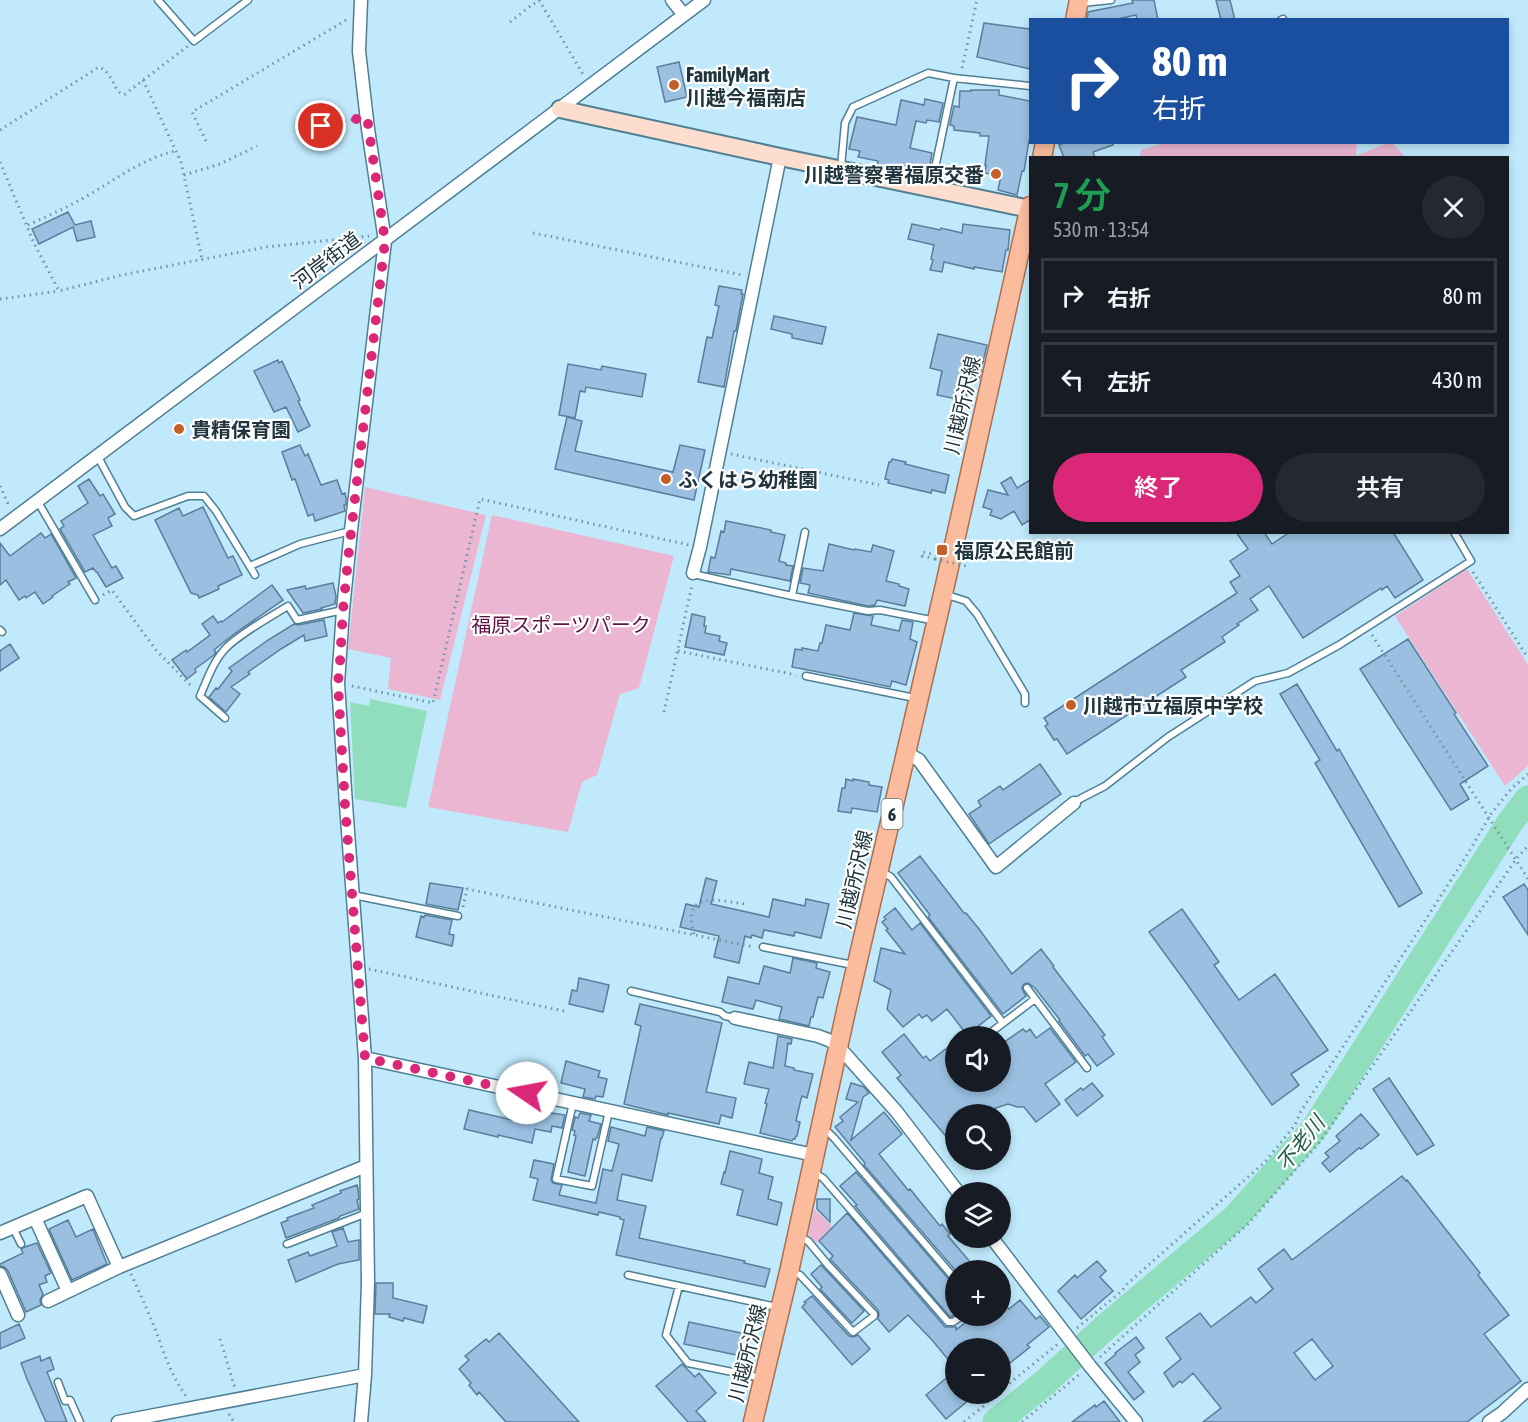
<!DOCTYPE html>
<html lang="ja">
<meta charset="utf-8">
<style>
body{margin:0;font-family:"Asap Condensed","Noto Sans JP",sans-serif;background:#242831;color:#f1f3f6;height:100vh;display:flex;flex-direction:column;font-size:22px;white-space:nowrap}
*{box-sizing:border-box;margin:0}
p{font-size:20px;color:#9ea1a6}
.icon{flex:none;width:33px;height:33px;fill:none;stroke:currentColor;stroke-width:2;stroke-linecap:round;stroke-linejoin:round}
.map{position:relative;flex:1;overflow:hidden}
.sheet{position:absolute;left:1029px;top:156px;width:480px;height:378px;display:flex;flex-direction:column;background:#171b24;border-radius:0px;box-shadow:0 3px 9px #0003}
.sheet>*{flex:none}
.banner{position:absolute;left:1029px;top:18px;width:480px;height:126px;border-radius:0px;box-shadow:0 3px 9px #0003;background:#1a4fa0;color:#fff;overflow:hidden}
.controls{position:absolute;left:945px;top:1026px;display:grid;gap:12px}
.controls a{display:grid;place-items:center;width:66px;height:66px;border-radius:50%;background:#171b24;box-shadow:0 3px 9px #0003;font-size:30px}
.pin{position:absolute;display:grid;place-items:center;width:51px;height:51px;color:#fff;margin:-26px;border:3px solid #fff;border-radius:50%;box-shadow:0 2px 6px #0007}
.me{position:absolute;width:66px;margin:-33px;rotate:282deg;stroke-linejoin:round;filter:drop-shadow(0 0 4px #0008)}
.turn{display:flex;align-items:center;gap:21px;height:126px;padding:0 24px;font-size:27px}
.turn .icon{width:78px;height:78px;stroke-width:2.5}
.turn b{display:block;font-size:42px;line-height:51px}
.round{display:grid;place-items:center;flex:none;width:63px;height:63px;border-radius:32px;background:#242831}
.overview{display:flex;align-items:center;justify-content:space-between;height:102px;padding:0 24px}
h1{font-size:36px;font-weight:600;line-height:45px;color:#1e9e55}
.button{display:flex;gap:12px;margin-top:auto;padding:12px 24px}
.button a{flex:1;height:69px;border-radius:36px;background:#db2777;color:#fff;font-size:24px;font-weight:600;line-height:69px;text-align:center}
.button a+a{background:#242831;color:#f1f3f6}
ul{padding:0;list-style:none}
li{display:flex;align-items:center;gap:18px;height:75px;margin:0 12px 9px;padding:0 12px;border:3px solid #363941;border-radius:0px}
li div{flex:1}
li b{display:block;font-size:22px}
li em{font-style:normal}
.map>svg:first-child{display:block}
.green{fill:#ebb6d2}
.water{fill:#90debd}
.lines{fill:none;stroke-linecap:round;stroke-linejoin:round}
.river{stroke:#90debd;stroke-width:27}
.building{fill:#9abfe0;stroke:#5a7d9c;stroke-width:1.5;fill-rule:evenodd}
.lane-casing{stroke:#4e7f93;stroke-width:9}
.street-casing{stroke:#4e7f93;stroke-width:15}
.secondary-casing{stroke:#4e7f93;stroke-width:20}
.primary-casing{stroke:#ab7051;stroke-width:21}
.path{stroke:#7494a1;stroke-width:3;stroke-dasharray:1.5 4.5;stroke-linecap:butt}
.lane{stroke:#fff;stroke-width:6}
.street{stroke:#fff;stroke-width:12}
.secondary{stroke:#fcddce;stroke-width:16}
.primary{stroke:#fabc9d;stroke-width:18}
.path-bridge{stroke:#7494a1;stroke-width:3;stroke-dasharray:1.5 4.5;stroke-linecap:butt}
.route{stroke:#db2777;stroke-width:10;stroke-dasharray:0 18}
.poi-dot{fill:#c45f29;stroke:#fff;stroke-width:2}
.labels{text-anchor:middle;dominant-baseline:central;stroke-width:4.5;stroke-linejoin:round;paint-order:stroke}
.shield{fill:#fff;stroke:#637277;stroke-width:1.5}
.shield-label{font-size:18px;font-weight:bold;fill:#20353d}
.poi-label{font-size:20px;font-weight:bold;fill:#20353d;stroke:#fff;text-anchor:start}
.street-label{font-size:20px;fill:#20353d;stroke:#fff}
.park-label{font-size:20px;fill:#5f1244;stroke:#fff}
.water-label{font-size:21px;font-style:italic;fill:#225f49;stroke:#fff}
</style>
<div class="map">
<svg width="1528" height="1422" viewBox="0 0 1528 1422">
<rect width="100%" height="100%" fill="#c0e9fb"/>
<path class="green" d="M1167,142L1357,143L1356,156L1387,143H1393L1405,157H1140L1141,150Z
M365,487L486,515L440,700L388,689L391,658L348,649Z
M492,515L674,556L639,688L620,694L597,775L582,782L568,832L428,807Z
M1467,569L1528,665V766L1505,786L1395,616Z
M814,1209L832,1226L816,1243L808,1235Z"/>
<path class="water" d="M370,699L427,711L406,808L355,799L350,702L369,706Z"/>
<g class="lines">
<path class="river" d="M996,1422L1043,1384L1109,1324L1236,1217L1314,1129L1509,824L1528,799"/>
</g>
<path class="building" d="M1132,0H1154L1158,20H1137L1136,15L1113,20H1087L1088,12L1133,3Z
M1216,0H1230L1235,20H1221Z
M984,23L1030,29V69L977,57Z
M679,62L687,97L665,102L657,67Z
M971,90H999V95L1030,101V141H1029L1024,171H1022L1017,195L998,190L1001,176L985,173L986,165H985L989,136H980V133L954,130V126L950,125L954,106L959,107L960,91H971Z
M925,99L943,103L939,122L927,120L926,123L916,121L910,148L932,153L929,170L906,165L904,172L877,166L878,161L858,157L860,151L849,149L857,117L896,125L901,100L924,105Z
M1066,142H1113V145L1093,152L1095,158H1064L1059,145Z
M68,212L75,225L91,221L95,237L77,241L73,227L39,244L32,229Z
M912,224L940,230L941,228L962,233L963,224L1010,230L1008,250H1006L1002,272L974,267V269L944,262L942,272L930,270L933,260L931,259L934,245L908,239Z
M719,286L742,290L741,294H743L736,331H734L724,387L698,382L707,337L712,338L719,306L715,305Z
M774,316L826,327L822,344L792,338V334L771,329Z
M938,334L987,345L979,379L970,377L966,399L962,398L961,400L937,395L942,371L930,368Z
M278,360L279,363L282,361L300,400L298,401L310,426L298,432L286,407L274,412L254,371Z
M568,364L601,370L602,366L646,374L642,397L586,387L585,392L580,391L575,418L559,415Z
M567,417L582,421L575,451L673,472L680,445L705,450L694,500L555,469Z
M300,445L305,456L308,454L321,485L337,480L342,494L345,493L346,498V505H344L345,511L315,521L313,514L308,516L295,479L292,480L282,452Z
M892,459L906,462L905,464L949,475L945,493L932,490L931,493L888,483L889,480L885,479L889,462H891Z
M1011,477L1017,488L1030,480V520L1022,525L1014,511L1001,519L990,515L992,510L983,507L988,490L1008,495L1001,483Z
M89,479L100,496L103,494L115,514L108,518L112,526L93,535L112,568L116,566L123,578L106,587L97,572H96L93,568L85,572L60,529L64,526L61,521L88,503L78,486Z
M203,507L228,558L233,556L242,575L218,586L219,589L199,598L198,595L191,593L155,520L179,508L183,516Z
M726,521L771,530V532L785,535L779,561L786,563V565L793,566L790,581L731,569L730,575L708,572L711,557L715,558L721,531L724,532Z
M1236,532H1264L1272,544L1290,532H1393L1423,580L1395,598L1387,586L1382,590L1381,588L1303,638L1269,586L1250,599L1258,610L1237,624L1239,625L1222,637L1225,642L1181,670L1186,677L1067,754L1057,739L1054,740L1045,726L1048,724L1044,718L1237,593L1230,582L1240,576L1230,561L1248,549Z
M41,533L45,538L51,534L76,578L68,582L70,584L52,596L53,597L43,604L35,592L26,598L25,596L19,600L6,580L0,585V543L10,556Z
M829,544L854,550L855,549L871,552L873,545L894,551L886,581L899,584V586L909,589L905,606L877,600L875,605L868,606L808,593L810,585L800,583L803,568L823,571Z
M333,583L336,596L335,604L321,608L322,609L303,613L287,590L305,586L306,589Z
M272,585L283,600L234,634L214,650L216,652L214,655L199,666L195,669L196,672L187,679L172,660L186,650L187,652L210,635L202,624L213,616L218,623L221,621L222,622Z
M854,613L873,616L871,625L899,631L902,620L913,622L910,639L917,642L906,685L892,681L890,687L839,676L792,667L795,649L802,650V648L818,651L820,643H822L826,625L850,630Z
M692,614L705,617L704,626H706L705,633L720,636L719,641L727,643L724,655L685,647Z
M324,620L327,636L305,641L304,635L281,649L248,672L250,674L231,687L240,694L226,712L209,697L216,688L218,689L232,671L229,668L268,640L294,624L298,625Z
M1408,639L1456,713L1454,714L1488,766L1460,784L1469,799L1451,810L1360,669Z
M10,644L19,658L0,671V651Z
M1297,684L1337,751L1339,749L1422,893L1399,907L1315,763L1320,760L1280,694Z
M1040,764L1061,794L989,844L969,814L981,806L978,801L1000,786L1003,790Z
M846,779L853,781V779L869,782V785L882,787L877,812L852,808L851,813L838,811L842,788H845Z
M920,856L964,913H966L979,929L1012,974L1041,949L1054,966L1053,967L1105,1035L1102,1037L1114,1054L1097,1066L1088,1054L1085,1056L1059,1021L1060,1020L1035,988L1028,983L1024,984L1022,987L1023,991L1026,996L1003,1014L928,917L930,915L898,873Z
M706,878L717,881L711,904L769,917L773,899L805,906L806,899L829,904L821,938L795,932L794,936L764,930L762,938L752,935L751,938L745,936L739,963L714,957L719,936L680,927L686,904L699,907Z
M430,883L463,888L458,910L426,904Z
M1524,884L1528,890V935L1503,897Z
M895,908L912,930L920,923L991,1016L967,1035L947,1009L932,1021L927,1015L922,1018L919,1014L903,1027L887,1009L891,990L874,981L881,948L905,954L886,930L888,929L882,922L886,919L884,917Z
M1182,909L1219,962L1214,965L1239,1000L1275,974L1328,1050L1291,1074L1299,1085L1272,1105L1187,984L1149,932Z
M425,915L452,920L449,934L454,935L452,946L416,937L421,916L424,917Z
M793,958L817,963L816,968L830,972L823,998L818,997L813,1017H811L809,1026L779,1019L782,1007L756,1000L753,1009L722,1002L728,977L759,984L764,966L790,973Z
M579,978L609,985L603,1012L569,1004L572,990L577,991Z
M640,1004L722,1023L706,1092L736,1098L732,1118L721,1115L719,1124L668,1113V1115L624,1104L641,1026L635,1024Z
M1050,1028L1076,1062L1045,1084L1060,1104L1036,1122L1024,1107H1017L1008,1104L978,1114H956V1135L949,1140L897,1078L901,1075L882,1052L904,1034L923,1058L926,1056L930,1061L947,1048L956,1058V1082H978L983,1087L990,1082H1000V1045L1023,1029L1026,1032L1030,1029L1036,1038Z
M778,1036L792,1039L791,1044L788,1043L785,1066L794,1068V1070L813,1074L807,1098L802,1096L801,1099L796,1121L800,1122L797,1136H796L795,1139H793L792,1141L760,1133L767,1104L765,1103L769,1089L744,1084L749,1062L773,1068Z
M566,1061L600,1071L598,1077L607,1079L603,1097L596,1096L595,1099L583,1097L585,1089L561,1083Z
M1389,1078L1434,1145L1417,1155L1373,1089Z
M851,1083L864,1087L869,1093L863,1097L851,1140L884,1112L902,1134L879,1154L908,1190L910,1189L940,1226L942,1224L950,1234L948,1236L977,1270L956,1271L864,1165L865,1163L835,1127L843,1121L840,1117L858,1102L846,1099Z
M1092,1083L1103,1096L1077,1116L1065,1100L1081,1088L1083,1090Z
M516,1099L540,1104L539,1111L565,1115L562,1128L552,1126L551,1132L535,1129L532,1143L498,1135V1137L464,1129L469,1110L512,1120Z
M580,1113L591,1115L589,1121L601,1124L597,1138H596L595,1140L593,1139L585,1176L568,1172L576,1136L574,1135L575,1131L572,1130L575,1117L578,1118Z
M1361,1114L1379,1135L1361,1149L1359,1148L1330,1172L1322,1163L1329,1157L1325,1153L1340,1141L1336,1136Z
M611,1127L645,1136L647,1127L664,1131L662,1138H661L652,1181L622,1174L617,1200L646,1206L639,1238L745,1261L744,1263L770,1269L765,1287L616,1255L624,1220L620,1219V1217L599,1212L598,1215L533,1200L538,1179L530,1177L534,1160L554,1164L551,1180L553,1183L562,1185L559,1195L596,1203L603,1169L612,1171L619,1144L608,1141Z
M730,1151L762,1159L759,1173L773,1177L768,1199L782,1203L777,1225L737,1215L743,1190L721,1184L724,1172L725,1173Z
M856,1172L952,1283L956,1285V1314L950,1317L855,1206L857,1205L840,1186Z
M1402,1176L1406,1181L1407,1180L1480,1273L1478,1275L1509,1315L1484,1334L1521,1381L1467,1422H1203L1221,1408L1193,1373L1182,1383L1180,1381L1173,1387L1164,1373L1181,1359L1166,1338L1200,1313L1211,1327L1251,1297L1256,1303L1273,1289L1258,1269L1284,1249L1292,1260ZM1312,1339L1333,1366L1315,1380L1294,1353Z
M357,1185L358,1189L359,1199L357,1200L359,1209L340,1216L339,1218L286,1238L281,1223L288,1220L287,1218L314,1208L312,1205L341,1193L340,1191Z
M817,1199H830V1222L817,1209Z
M847,1213L945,1327H956V1330L973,1316H1000V1300L1009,1309L1020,1300L1036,1319L1040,1316L1049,1327L1027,1345L1030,1347L1010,1363L1000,1352V1348H956V1369L932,1340L908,1315L889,1332L878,1319L879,1314L878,1310L830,1259L833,1256L819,1241Z
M68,1220L76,1237L93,1229L107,1264L72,1280L49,1229Z
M343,1228L348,1242L359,1240V1260L338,1264L296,1282L288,1260L308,1252L310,1256L337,1246L332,1232Z
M37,1243L51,1273L45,1276L47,1282L39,1285L43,1294L40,1300L41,1305L26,1312L8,1271L4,1267L0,1266V1264L23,1253L21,1249L25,1247Z
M1097,1261L1106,1271L1100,1277L1113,1291L1081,1319L1058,1291L1075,1275L1077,1278Z
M821,1265L864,1311L852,1323L820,1289L822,1287L811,1274Z
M376,1283H393V1298L427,1306L423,1323L404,1318L403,1321L389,1317L390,1314H375Z
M812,1296L849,1336L853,1337L858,1335L870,1349L852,1365L802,1307L806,1303L804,1302Z
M689,1322L751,1335L746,1357L684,1344Z
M19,1324L25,1338L0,1349V1333Z
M499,1333L579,1422H506L479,1392L477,1395L469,1385L471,1383L459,1369L469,1360L465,1356L486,1339L489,1342Z
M1136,1337L1144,1348L1135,1355L1140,1362L1128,1372L1144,1392L1134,1400L1105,1363L1116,1354L1115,1353Z
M40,1356L41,1361L50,1357L54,1369L47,1372L67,1422H46L27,1379L21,1363Z
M682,1364L695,1377L699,1373L716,1393L696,1411L706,1422H688L656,1386Z
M956,1370V1394H976L946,1419L926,1395Z
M1104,1401L1120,1422H1072L1095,1405L1096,1407Z"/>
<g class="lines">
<g class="lane-casing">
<path id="lane" d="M158,0L194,41L248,0
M1082,3L1111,0
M1281,20L1283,19
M954,78L1030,86
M841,167L845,123L853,107L928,73L954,78L931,187
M98,457L125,507L134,516L188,496H204L216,511L255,575
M38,502L95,600
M250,566L300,544L350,531
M693,574L792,596L868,611L880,610L936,621
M944,594L966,601L977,614L1025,694V703
M792,596L805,532
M0,630L2,632
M806,676L915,698
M225,718L200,696C207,680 213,662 225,649C239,634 270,617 288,606L297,620L343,610
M1074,802L1105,786L1168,737L1255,681L1288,673L1339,645L1471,561L1454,532
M880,871L891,877L1003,1023
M353,895L458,916
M763,947L853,965
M1027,988L1087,1068
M631,991L720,1012L725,1016L735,1018
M986,1036L1035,999
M573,1103L556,1179L592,1186L609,1111
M823,1131L829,1133L834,1138L956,1280
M813,1172L823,1178L948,1322H953L962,1316
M13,1228L21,1244
M287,1244L367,1213
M791,1272L800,1275L853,1332L874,1316V1314L828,1265L808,1241L800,1237
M628,1275L777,1307
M679,1286L666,1335L688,1363L762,1378
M58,1382L65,1401L70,1400L80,1422"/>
</g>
<g class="street-casing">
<path id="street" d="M672,0L684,15
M0,529L704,0
M693,573L700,547L780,157
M905,755L912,756L919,760L996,867L1074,803
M735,1018L818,1036L831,1041L838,1046L896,1111L958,1192
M365,1058L814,1155
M35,1218L68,1291
M0,1233L87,1196L119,1267
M992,1238L1090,1366L1136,1422
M0,1274L18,1315
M48,1301L119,1267L366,1166
M118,1422L365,1375
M361,1422L365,1375L368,1282L365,1058L346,805L338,683L343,610L351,530L385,241L368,129L359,51L361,0
M1489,1422L1502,1413L1528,1389"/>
</g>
<g class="secondary-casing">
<path id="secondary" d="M560,109L780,157L1030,209"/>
</g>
<g class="primary-casing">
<path id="primary" d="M1075,20L1079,0
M1042,158L1045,142
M753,1422L789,1272L846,1011L943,594L1030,206"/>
</g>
<path class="path" d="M539,0L584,76
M510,22L533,4L540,2
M962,68L977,0
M143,80L181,162L202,259
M321,126L356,119
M0,130L99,67C112,72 112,86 121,94H125L188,46
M206,141L192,112L348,19
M0,162L33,241L59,291L122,275L266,247L369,236
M184,175L220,164L257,146
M28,225C48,216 68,207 87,196C116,179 142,159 175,151
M533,233L742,275
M0,299L59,291
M731,454L879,485
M0,486L9,506
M935,559L922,556L923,552L936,555
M1473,572L1528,658
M103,595L112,590L156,650L192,687
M1372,635L1528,879
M678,651L796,675
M352,686L433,703L480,499L689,545
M664,712L692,585
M463,907L467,889L754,947
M694,934C681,890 718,900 745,904
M369,969L564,1011
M131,1274C140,1293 148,1312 156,1331C164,1354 172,1377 186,1396
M1077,1328L1122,1291L1127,1284L1265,1162L1295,1125L1301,1111L1419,930L1470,850L1491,814L1511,789L1528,774
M220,1339L235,1388
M1100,1357L1249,1223L1319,1143L1517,858L1528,846
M1000,1391L1058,1344
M229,1414L234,1422
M964,1422L998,1394
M1022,1422L1081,1373"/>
<use href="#lane" class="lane"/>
<use href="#street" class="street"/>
<use href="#secondary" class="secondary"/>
<use href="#primary" class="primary"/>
<path class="path-bridge" d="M935,559L966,566V564"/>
</g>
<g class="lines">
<path class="route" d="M321,126L367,117L385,241L349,550L343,610L340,662L338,683L345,805L365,1058L527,1093"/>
</g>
<g class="poi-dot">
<circle cx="674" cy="85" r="6"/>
<circle cx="996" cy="174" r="6"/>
<circle cx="179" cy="429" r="6"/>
<circle cx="666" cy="479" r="6"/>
<rect x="936" y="544" width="12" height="12" rx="3"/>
<circle cx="1071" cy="705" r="6"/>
</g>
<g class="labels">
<rect class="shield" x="881.5" y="799" width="21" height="30" rx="4.5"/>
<g class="shield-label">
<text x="892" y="814">6</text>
</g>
<g class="poi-label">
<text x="686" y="74">FamilyMart<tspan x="686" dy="23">川越今福南店</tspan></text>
<text x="984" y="174" text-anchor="end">川越警察署福原交番</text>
<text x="191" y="429">貴精保育園</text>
<text x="678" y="479">ふくはら幼稚園</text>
<text x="954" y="550">福原公民館前</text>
<text x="1083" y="705">川越市立福原中学校</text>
</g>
<g class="street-label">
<text transform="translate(326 260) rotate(-37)">河岸街道</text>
<text transform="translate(962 405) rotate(-77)">川越所沢線</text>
<text transform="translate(854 879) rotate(-77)">川越所沢線</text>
<text transform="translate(747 1353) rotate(-76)">川越所沢線</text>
</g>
<g class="park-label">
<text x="561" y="624">福原スポーツパーク</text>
</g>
<g class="water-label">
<text transform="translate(1300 1143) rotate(-51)">不老川</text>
</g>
</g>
</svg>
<div class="controls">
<a><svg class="icon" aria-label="sound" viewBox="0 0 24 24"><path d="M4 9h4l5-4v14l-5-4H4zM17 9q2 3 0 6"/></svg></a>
<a><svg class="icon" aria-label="search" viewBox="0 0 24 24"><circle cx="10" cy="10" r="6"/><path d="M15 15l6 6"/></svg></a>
<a><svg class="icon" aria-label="layers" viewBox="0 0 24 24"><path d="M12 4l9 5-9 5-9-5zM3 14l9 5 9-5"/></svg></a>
<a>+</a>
<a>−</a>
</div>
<div class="pin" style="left:321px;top:126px;background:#d93025"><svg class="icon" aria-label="arrive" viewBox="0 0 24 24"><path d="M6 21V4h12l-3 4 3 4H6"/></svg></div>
<svg class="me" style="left:527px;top:1093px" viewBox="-20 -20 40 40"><circle r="19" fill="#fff"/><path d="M0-13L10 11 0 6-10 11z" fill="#db2777"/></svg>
<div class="banner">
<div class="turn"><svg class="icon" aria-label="right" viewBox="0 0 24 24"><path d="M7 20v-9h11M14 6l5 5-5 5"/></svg><div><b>80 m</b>右折</div></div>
</div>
<section class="sheet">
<div class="overview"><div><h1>7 分</h1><p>530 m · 13:54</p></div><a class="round"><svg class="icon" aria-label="close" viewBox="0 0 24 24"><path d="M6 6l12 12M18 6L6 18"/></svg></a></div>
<ul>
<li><svg class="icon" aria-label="right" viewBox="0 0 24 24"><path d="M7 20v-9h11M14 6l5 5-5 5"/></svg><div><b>右折</b></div><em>80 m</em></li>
<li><svg class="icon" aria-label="left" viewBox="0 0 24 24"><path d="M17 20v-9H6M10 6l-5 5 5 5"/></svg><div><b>左折</b></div><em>430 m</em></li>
</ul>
<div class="button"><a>終了</a><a>共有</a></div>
</section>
</div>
